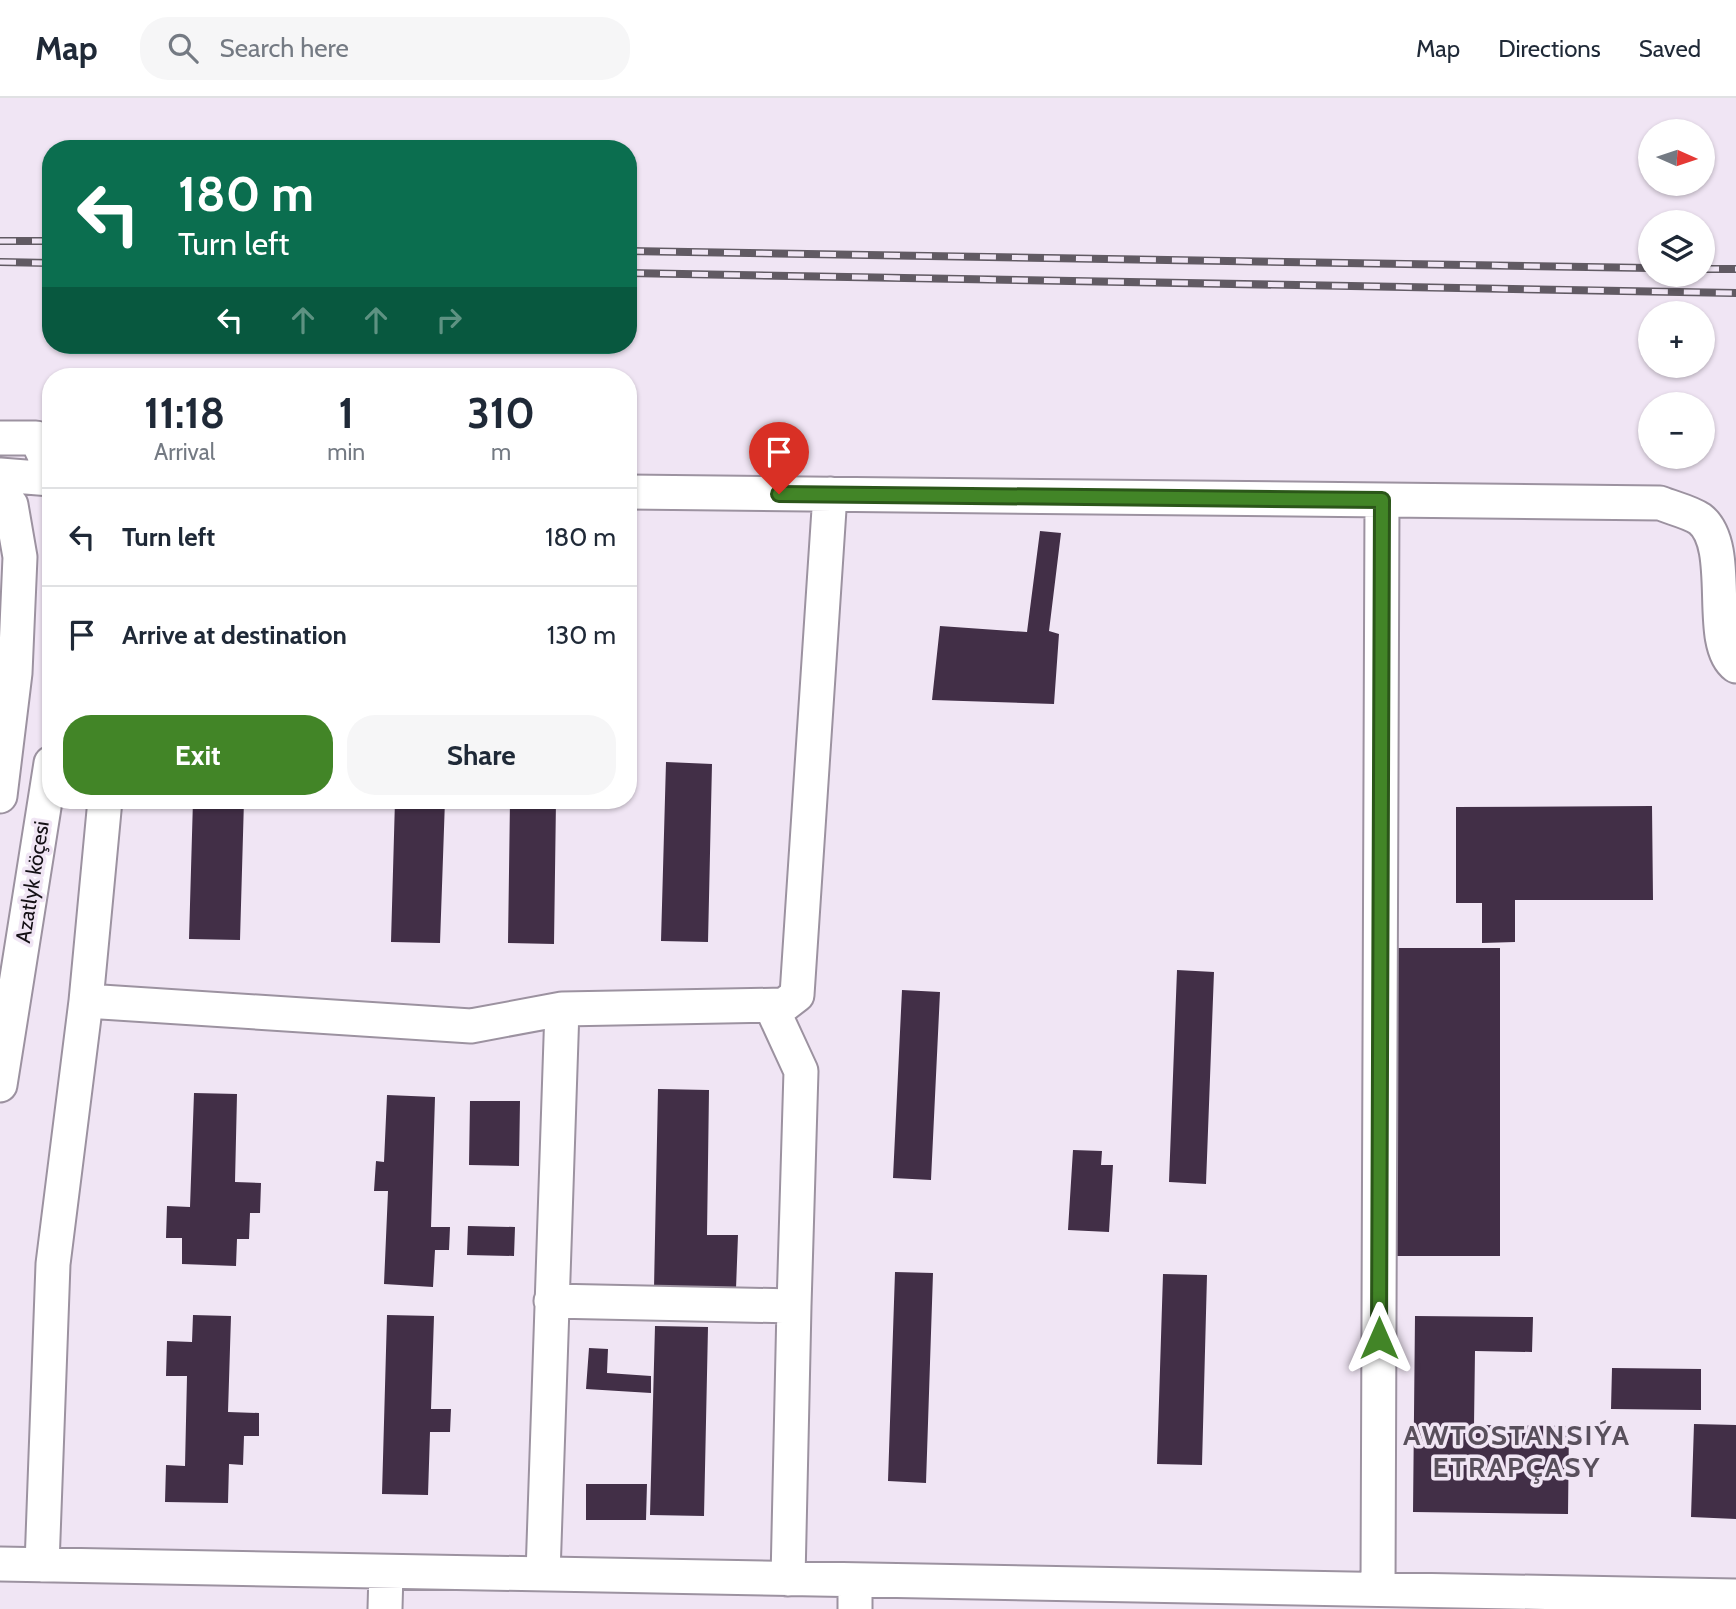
<!DOCTYPE html>
<meta charset="utf-8">
<style>
body{margin:0;font-family:Cabin,sans-serif;background:#f6f6f7;color:#1f2937;height:100vh;display:flex;flex-direction:column;font-size:26px;white-space:nowrap}
*{box-sizing:border-box;margin:0}
p{font-size:23px;color:#747a83}
.icon{flex:none;width:38px;height:38px;fill:none;stroke:currentColor;stroke-width:2;stroke-linecap:round;stroke-linejoin:round}
.map{position:relative;flex:1;overflow:hidden}
.side{position:absolute;left:42px;top:270px;width:595px;height:441px;display:flex;flex-direction:column;background:#fff;border-radius:28px;box-shadow:0 2px 5px #0004}
.side>*{flex:none}
.banner{position:absolute;left:42px;top:42px;width:595px;height:214px;border-radius:28px;box-shadow:0 2px 5px #0004;background:#0b6e4f;color:#fff;overflow:hidden}
.needle{width:46px;rotate:93deg}
.controls{position:absolute;left:1638px;top:21px;display:grid;gap:14px}
.controls a{display:grid;place-items:center;width:77px;height:77px;border-radius:50%;background:#fff;box-shadow:0 2px 5px #0004;font-size:35px}
.pin{position:absolute;display:grid;place-items:center;width:60px;height:60px;color:#fff;margin:-72px -30px;border-radius:50% 50% 50% 0;rotate:-45deg;box-shadow:0 0 7px #0007}
.pin .icon{rotate:45deg}
.me{position:absolute;width:77px;margin:-38px;rotate:0deg;stroke-linejoin:round;filter:drop-shadow(0 0 5px #0008)}
.turn{display:flex;align-items:center;gap:24px;height:147px;padding:0 21px;font-size:32px}
.turn .icon{width:91px;height:91px;stroke-width:2.5}
.turn b{display:block;font-size:49px;line-height:60px}
.lanes{display:flex;align-items:center;height:66px;padding:0 21px;background:#0003;justify-content:center;gap:35px;direction:ltr}
.lanes .off{opacity:.35}
.eta{display:flex;justify-content:space-evenly;align-items:center;height:119px;text-align:center}
.eta b{font-size:42px;font-weight:700;line-height:49px}
.primary-button{display:flex;gap:14px;margin-top:auto;padding:14px 21px}
.primary-button a{flex:1;height:80px;border-radius:28px;background:#428527;color:#fff;font-size:28px;font-weight:700;line-height:80px;text-align:center}
.primary-button a+a{background:#f6f6f7;color:#1f2937}
ul{padding:0;list-style:none}
li{display:flex;align-items:center;gap:21px;height:98px;padding:0 21px;border-top:2px solid #e0e1e3}
li div{flex:1}
li b{display:block;font-size:26px}
li em{font-style:normal}
header{display:flex;align-items:center;gap:42px;box-sizing:border-box;height:98px;padding:0 35px;background:#fff;border-bottom:2px solid #e0e1e3}
header strong{font-size:33px}
nav{display:flex;gap:38px;margin-inline-start:auto;font-size:24px}
.search{width:490px;height:63px;background:#f6f6f7;display:flex;align-items:center;gap:18px;box-sizing:border-box;padding:0 24px;border-radius:28px;color:#747a83;font-size:26px}
.map>svg:first-child{display:block}
.building{fill:#422f47}
.lines{fill:none;stroke-linecap:round;stroke-linejoin:round}
.minor-casing{stroke:#9c92a0;stroke-width:37}
.minor{stroke:#fff;stroke-width:33}
.rail-casing{stroke:#615a63;stroke-width:8}
.rail{stroke:#f0e5f4;stroke-width:5;stroke-dasharray:16;stroke-linecap:butt}
.route-casing{stroke:#2b5619;stroke-width:18}
.route{stroke:#428527;stroke-width:12}
.labels{text-anchor:middle;dominant-baseline:central;stroke-width:7;stroke-linejoin:round;paint-order:stroke}
.street-label{font-size:21px;fill:#130f14;stroke:#f0e5f4}
.district-label{font-size:28px;font-weight:bold;letter-spacing:2px;fill:#59505c;stroke:#f0e5f4}
</style>
<header>
<strong>Map</strong>
<div class="search"><svg class="icon" aria-label="search" viewBox="0 0 24 24"><circle cx="10" cy="10" r="6"/><path d="M15 15l6 6"/></svg>Search here</div>
<nav><a>Map</a><a>Directions</a><a>Saved</a></nav>
</header>
<div class="map">
<svg width="1736" height="1511" viewBox="0 0 1736 1511">
<rect width="100%" height="100%" fill="#f0e5f4"/>
<path class="building" d="M1040,433L1061,435L1049,533L1059,536L1054,606L932,602L940,528L1027,534Z
M666,664L712,666L708,844L661,843Z
M193,702H244L240,842L189,841Z
M395,702H445L440,845L391,844Z
M510,702H556L554,846L508,845Z
M1652,708L1653,802H1515V844L1482,845V805H1456V709Z
M1392,850H1500V1158H1392Z
M1177,872L1214,874L1206,1086L1169,1084Z
M902,892L940,894L931,1082L893,1080Z
M658,991L709,992L707,1137H738L736,1191L654,1190Z
M194,995L237,996L235,1084L261,1085L260,1115H250L249,1141H237L236,1168L182,1166V1140H166L167,1108L190,1109Z
M387,997L435,999L431,1129H450L449,1152H435L433,1189L384,1186L388,1093H374L376,1063L384,1064Z
M470,1003H520L519,1068L469,1067Z
M1073,1052L1102,1053L1101,1067H1113L1109,1134L1068,1132Z
M468,1128L515,1129L514,1158L467,1157Z
M895,1174L933,1175L926,1385L888,1383Z
M1163,1176L1207,1177L1202,1367L1157,1366Z
M193,1217L231,1218L228,1314L259,1315V1338H244L243,1367L229,1366L228,1405L165,1404L166,1367L185,1368L187,1278H166L167,1243L192,1244Z
M387,1217L434,1218L431,1311H451L450,1334H430L428,1397L382,1396Z
M1415,1218L1533,1219L1532,1254L1475,1253L1474,1327L1569,1328L1568,1416L1413,1414Z
M655,1228L708,1229L704,1418L650,1417Z
M589,1250L608,1251L607,1275L651,1278V1295L586,1291Z
M1612,1270L1701,1271V1312L1611,1311Z
M1694,1326L1736,1327V1421L1691,1419Z
M586,1386H647L646,1422H586Z"/>
<g class="lines">
<g class="minor-casing">
<path id="minor" d="M0,340H36L51,371
M0,377L51,381
M628,394L1660,405C1672,410 1690,414 1700,421C1735,448 1705,545 1736,568
M0,397L11,407L20,459L15,575L0,698
M86,903L471,928L562,911L784,907L797,897L830,396
M771,908L801,973L794,1208
M0,987L51,665
M551,1203L794,1208L788,1481
M0,1466L1736,1498
M42,1467L53,1166L86,903L105,702
M543,1476L562,911
M1378,1491L1382,402
M385,1511L386,1474
M855,1511V1482"/>
</g>
<use href="#minor" class="minor"/>
<g class="rail-casing">
<path id="rail" d="M0,143H51
M628,153L1650,170
M0,164L51,165
M1703,171H1736
M628,175L1736,195"/>
</g>
<use href="#rail" class="rail"/>
</g>
<g class="lines">
<g class="route-casing">
<path id="route" d="M779,396L1382,402L1379,1240"/>
</g>
<use href="#route" class="route"/>
</g>
<g class="labels">
<g class="street-label">
<text transform="translate(32 784) rotate(-81)">Azatlyk köçesi</text>
</g>
<g class="district-label">
<text x="1517" y="1337">AWTOSTANSIÝA<tspan x="1517" dy="32">ETRAPÇASY</tspan></text>
</g>
</g>
</svg>
<div class="controls">
<a><svg class="needle" viewBox="-14 -14 28 28"><path d="M0-13l5 13h-10z" fill="#e53935"/><path d="M0 13l5-13h-10z" fill="#747a83"/></svg></a>
<a><svg class="icon" aria-label="layers" viewBox="0 0 24 24"><path d="M12 4l9 5-9 5-9-5zM3 14l9 5 9-5"/></svg></a>
<a>+</a>
<a>−</a>
</div>
<div class="pin" style="left:779px;top:396px;background:#d93025"><svg class="icon" aria-label="arrive" viewBox="0 0 24 24"><path d="M6 21V4h12l-3 4 3 4H6"/></svg></div>
<svg class="me" style="left:1379px;top:1240px" viewBox="-20 -20 40 40"><path d="M0-17L14 15 0 8-14 15z" fill="#428527" stroke="#fff" stroke-width="4"/></svg>
<div class="banner">
<div class="turn"><svg class="icon" aria-label="left" viewBox="0 0 24 24"><path d="M17 20v-9H6M10 6l-5 5 5 5"/></svg><div><b>180 m</b>Turn left</div></div>
<div class="lanes"><svg class="icon" aria-label="left" viewBox="0 0 24 24"><path d="M17 20v-9H6M10 6l-5 5 5 5"/></svg><svg class="icon off" aria-label="ahead" viewBox="0 0 24 24"><path d="M12 20V5M6 11l6-6 6 6"/></svg><svg class="icon off" aria-label="ahead" viewBox="0 0 24 24"><path d="M12 20V5M6 11l6-6 6 6"/></svg><svg class="icon off" aria-label="right" viewBox="0 0 24 24"><path d="M7 20v-9h11M14 6l5 5-5 5"/></svg></div>
</div>
<section class="side">
<div class="eta">
<div><b>11:18</b><p>Arrival</p></div>
<div><b>1</b><p>min</p></div>
<div><b>310</b><p>m</p></div>
</div>
<ul>
<li><svg class="icon" aria-label="left" viewBox="0 0 24 24"><path d="M17 20v-9H6M10 6l-5 5 5 5"/></svg><div><b>Turn left</b></div><em>180 m</em></li>
<li><svg class="icon" aria-label="arrive" viewBox="0 0 24 24"><path d="M6 21V4h12l-3 4 3 4H6"/></svg><div><b>Arrive at destination</b></div><em>130 m</em></li>
</ul>
<div class="primary-button"><a>Exit</a><a>Share</a></div>
</section>
</div>
